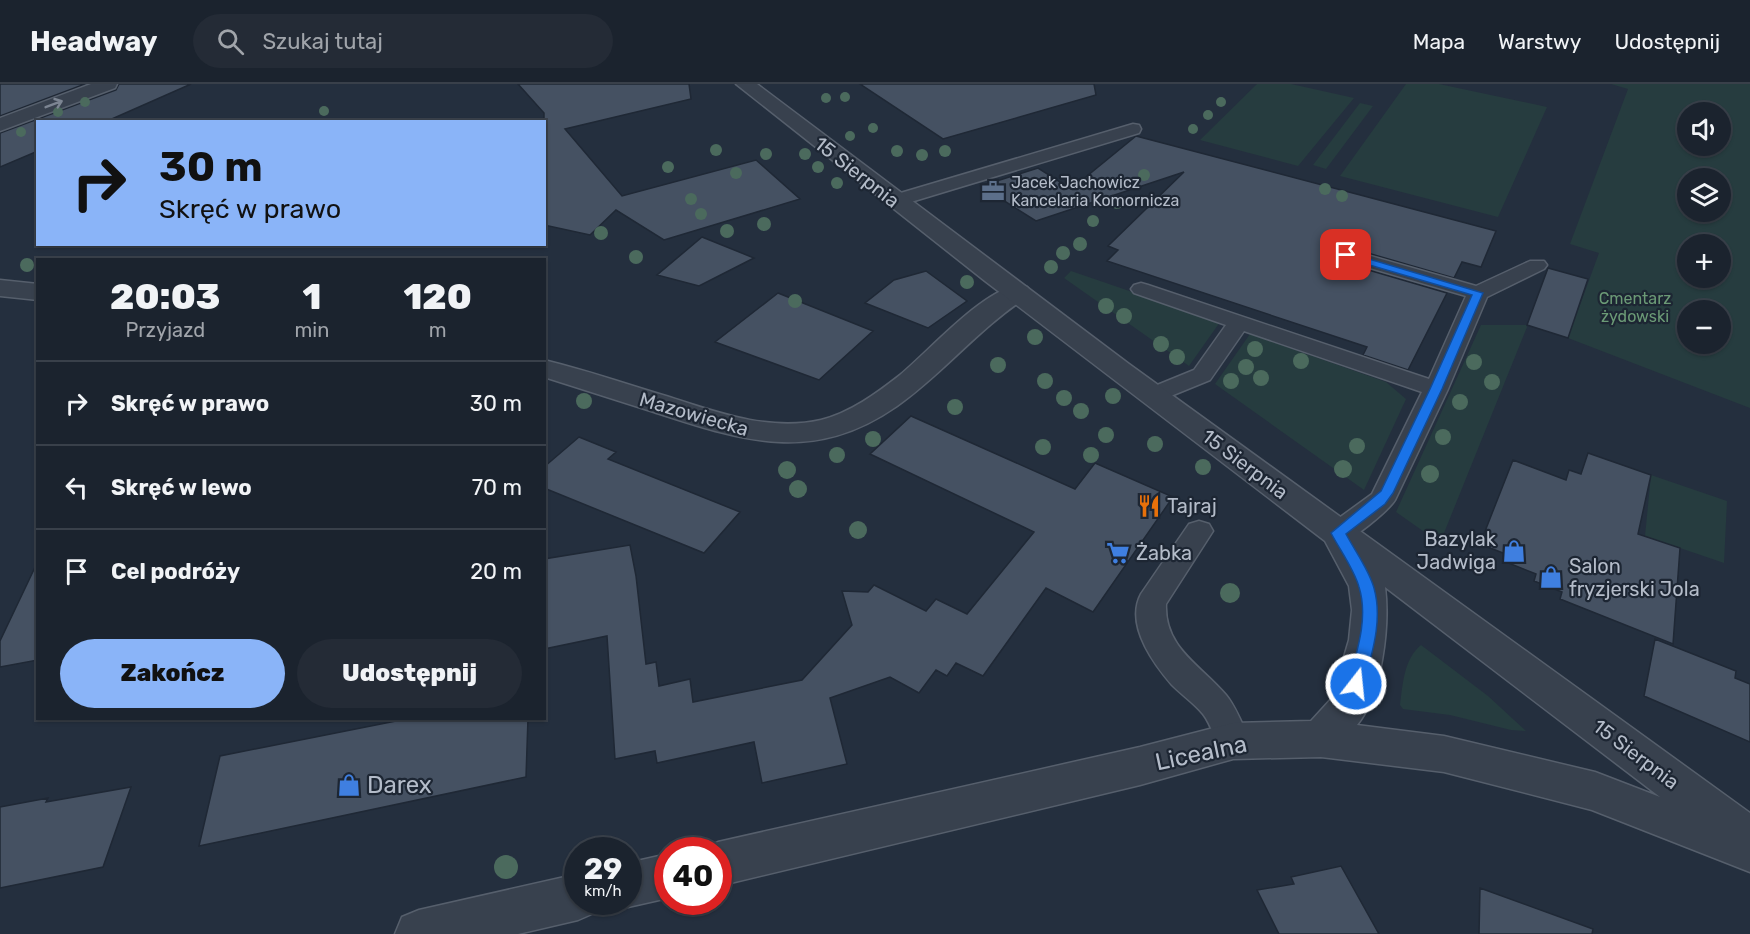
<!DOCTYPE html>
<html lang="pl">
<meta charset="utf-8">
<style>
body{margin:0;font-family:Rubik,sans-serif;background:#242b36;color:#f1f3f6;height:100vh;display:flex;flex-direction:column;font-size:22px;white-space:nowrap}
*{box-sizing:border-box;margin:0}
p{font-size:20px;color:#a0a4aa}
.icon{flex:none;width:33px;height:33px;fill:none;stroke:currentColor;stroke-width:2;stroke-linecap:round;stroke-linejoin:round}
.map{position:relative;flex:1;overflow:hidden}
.sheet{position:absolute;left:36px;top:174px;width:510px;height:462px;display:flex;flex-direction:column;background:#1b232e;border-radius:0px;box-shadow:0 2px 4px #0004,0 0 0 2px #39404a}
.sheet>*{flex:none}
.hud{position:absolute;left:36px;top:36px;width:510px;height:126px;border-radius:0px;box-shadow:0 2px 4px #0004,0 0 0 2px #39404a;background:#8ab4f8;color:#111;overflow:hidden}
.controls{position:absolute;left:1677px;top:18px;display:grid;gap:12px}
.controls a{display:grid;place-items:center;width:54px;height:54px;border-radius:50%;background:#1b232e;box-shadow:0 2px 4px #0004,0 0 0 2px #39404a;font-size:30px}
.speed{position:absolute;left:564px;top:753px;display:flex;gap:12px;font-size:30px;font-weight:700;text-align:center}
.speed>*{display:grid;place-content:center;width:78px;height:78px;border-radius:50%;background:#1b232e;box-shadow:0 2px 4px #0004,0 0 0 2px #39404a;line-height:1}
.speed small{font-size:15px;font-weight:400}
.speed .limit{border:9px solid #d22;background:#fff;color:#111}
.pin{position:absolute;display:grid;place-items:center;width:51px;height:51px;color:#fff;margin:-26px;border-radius:12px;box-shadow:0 3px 9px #0006}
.me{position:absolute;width:66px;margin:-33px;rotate:16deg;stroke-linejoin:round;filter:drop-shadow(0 0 4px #0008)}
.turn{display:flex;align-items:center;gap:21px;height:126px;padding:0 24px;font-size:27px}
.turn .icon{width:78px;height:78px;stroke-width:2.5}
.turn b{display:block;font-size:42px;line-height:51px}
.eta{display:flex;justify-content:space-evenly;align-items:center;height:102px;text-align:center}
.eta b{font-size:36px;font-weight:800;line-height:42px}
.primary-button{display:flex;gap:12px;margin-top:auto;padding:12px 24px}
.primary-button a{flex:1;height:69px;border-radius:36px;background:#8ab4f8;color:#111;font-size:24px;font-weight:800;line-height:69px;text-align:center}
.primary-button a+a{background:#242b36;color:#f1f3f6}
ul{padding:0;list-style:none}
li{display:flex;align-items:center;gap:18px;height:84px;padding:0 24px;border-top:2px solid #39404a}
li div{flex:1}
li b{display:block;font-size:22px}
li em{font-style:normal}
header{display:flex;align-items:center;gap:36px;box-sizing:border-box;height:84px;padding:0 30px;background:#1b232e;border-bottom:2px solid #39404a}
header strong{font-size:28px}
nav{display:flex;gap:33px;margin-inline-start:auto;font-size:21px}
.search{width:420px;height:54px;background:#242b36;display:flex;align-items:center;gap:15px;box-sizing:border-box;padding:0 21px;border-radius:33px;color:#a0a4aa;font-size:22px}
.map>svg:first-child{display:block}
.green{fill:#263c3f;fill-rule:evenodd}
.building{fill:#455162;stroke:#1f2835;stroke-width:1.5}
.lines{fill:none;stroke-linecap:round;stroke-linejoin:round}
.service-casing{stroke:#565f6c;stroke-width:3}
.minor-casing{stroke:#565f6c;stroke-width:3}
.tertiary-casing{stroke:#565f6c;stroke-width:3}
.service{fill:#38414e;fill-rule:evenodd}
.minor{fill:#38414e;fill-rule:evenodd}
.tertiary{fill:#38414e;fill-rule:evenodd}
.tree{fill:#4b6a5d}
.oneway{stroke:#7c8592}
.route{fill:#1a73e8;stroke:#114b97;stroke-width:1.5}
.labels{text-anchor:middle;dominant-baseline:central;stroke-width:4.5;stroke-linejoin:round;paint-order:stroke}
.far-poi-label{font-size:16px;fill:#b4bcc9;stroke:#1d2633;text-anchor:start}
.far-park-label{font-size:16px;fill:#6b9a76;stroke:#1d2633}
.street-label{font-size:20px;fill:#b4bcc9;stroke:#1d2633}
.poi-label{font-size:20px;fill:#b4bcc9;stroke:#1d2633;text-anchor:start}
.near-street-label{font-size:24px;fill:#b4bcc9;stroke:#1d2633}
.near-poi-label{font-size:24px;fill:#b4bcc9;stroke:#1d2633;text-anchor:start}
</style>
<header>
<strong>Headway</strong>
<div class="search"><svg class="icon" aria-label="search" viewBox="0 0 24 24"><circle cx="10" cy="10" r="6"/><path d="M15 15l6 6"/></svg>Szukaj tutaj</div>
<nav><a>Mapa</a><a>Warstwy</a><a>Udostępnij</a></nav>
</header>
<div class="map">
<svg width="1750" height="850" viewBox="0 0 1750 850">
<rect width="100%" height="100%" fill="#242f3e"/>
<path class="green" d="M1257,0H1291L1354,14L1298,82L1200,56Z
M1406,0H1439L1547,23L1498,133L1340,92Z
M1611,0H1750V324L1568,254L1599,169L1570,160L1628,5ZM1688,28H1720V62H1688ZM1688,94H1720V128H1688ZM1688,160H1720V194H1688ZM1688,226H1720V260H1688Z
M1360,19L1373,22L1326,85L1313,81Z
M1071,187L1220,238L1189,282L1064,194Z
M1481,241H1526L1527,243L1440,459L1396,428Z
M1250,250L1386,298L1406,315L1364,406L1215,300Z
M1651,391L1727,417L1724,479L1645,452Z
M1421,561L1488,612L1526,647L1511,646L1450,631L1403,625L1400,621C1403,599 1404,575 1421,561Z"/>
<path class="building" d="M0,0H85L0,32Z
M119,0H191L105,38H38V67L0,83V49L116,6Z
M518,0H689L691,15L565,45L622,112L756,76L800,115L664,156L616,126L590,151L544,141V29Z
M860,0H1094L1096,11L943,55Z
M1136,52L1364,112L1496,147L1481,183L1462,178L1454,194L1347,163L1338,165L1334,170L1338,177L1447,209L1408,286L1363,271L1367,263L1107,177L1118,166L1108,162L1184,88L1036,137L981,102L1038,84L1071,105Z
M702,153L754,174L699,202L657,191Z
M1548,184L1588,195L1568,254L1527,241Z
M926,187L967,217L928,244L865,219L894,196Z
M778,209L873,247L819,296L715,258Z
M911,332L1075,405L1095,379L1173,413L1093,528L1046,504L983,592L956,579L947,592L936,586L919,609L890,593L830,614L847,680L762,699L754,658L657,679L655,667L615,675L607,552L544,565V475L630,461L636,492L646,580L656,578L659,602L690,595L693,618L802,596L852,541L842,507L868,508L874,501L926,527L936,515L967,530L1034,448L870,370Z
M579,353L616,368L608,375L740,428L704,469L544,404V383Z
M1588,369L1651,391L1638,450L1680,464L1673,560L1560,515L1562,508L1534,497L1536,490L1506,478L1508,471L1480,460L1513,376L1566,396L1569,386L1581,390Z
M38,477V576L0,583V557Z
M1655,555L1736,587L1735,594L1750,600V658L1644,612Z
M411,634H528L526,693L199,762L220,672Z
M131,703L103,783L0,804V723L48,714L46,718Z
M1341,782L1379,850H1279L1257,806L1294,800L1291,793Z
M1480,804L1593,845L1592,850H1479Z"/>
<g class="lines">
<g class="service-casing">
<path id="service" d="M1133,40L1139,41L1141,45L1139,49L901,121H887L885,117L887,113Z
M1346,165L1476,202L1530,177H1544L1547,181L1544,185L1487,213L1448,305L1395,416C1389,426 1350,459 1338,459C1334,459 1331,457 1328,456L1324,449L1328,442L1372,410L1422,308L1244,247L1210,296L1161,316L1153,318L1145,316L1141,311L1145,306L1194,286L1226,241L1134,209L1131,205L1134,201L1141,199L1148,201L1429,295L1466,212L1339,175L1336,171L1339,167Z
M1199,437L1209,440L1213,447L1166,520C1164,564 1201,581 1226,611C1236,623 1243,642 1250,657L1245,667L1233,672L1221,667C1215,656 1211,640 1203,630C1194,619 1182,611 1172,601C1153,579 1125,540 1141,510L1189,440Z"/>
</g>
<g class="minor-casing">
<path id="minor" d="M91,0H117L115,4L0,47V34Z
M0,196L38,200V216L0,212Z
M1018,200L1027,203L1031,208L1027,213C979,244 944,289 897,322C812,381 743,357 654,328C617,316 581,305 544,293V276C585,286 626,300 666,312C716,328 769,348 821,336C850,329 877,309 900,291C931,265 979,210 1018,200Z"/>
</g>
<g class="tertiary-casing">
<path id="tertiary" d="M736,0H757L1129,280L1750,729V788L1592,726L1444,688L1321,673L1233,675L1140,701L718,802V766H701L718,758L1140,663L1233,639L1311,637L1332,614L1349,556L1352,526L1349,502L1325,457L985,197ZM1385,503L1660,713L1595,688L1444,652L1357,641C1382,611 1390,541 1385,503Z
M668,770V814L628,823L614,818H628V779Z
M578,790V818H599L594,829L578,836L518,850H395L402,833L419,826Z"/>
</g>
<use href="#service" class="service"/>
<use href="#minor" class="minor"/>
<use href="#tertiary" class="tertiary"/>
</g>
<g class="tree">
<circle cx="845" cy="13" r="5"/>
<circle cx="826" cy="14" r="5"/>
<circle cx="85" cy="18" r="5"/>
<circle cx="1221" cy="18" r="5"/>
<circle cx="324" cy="27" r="5"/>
<circle cx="58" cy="28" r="5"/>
<circle cx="1208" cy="31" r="5"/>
<circle cx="873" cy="44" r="5"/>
<circle cx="1193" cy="45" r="5"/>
<circle cx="21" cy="48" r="5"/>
<circle cx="850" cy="52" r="5"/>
<circle cx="716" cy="66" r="6"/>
<circle cx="897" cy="67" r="6"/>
<circle cx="945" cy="67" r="6"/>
<circle cx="766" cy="70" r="6"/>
<circle cx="805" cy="70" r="6"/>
<circle cx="922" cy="71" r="6"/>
<circle cx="668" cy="83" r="6"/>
<circle cx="818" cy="83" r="6"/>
<circle cx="736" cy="89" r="6"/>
<circle cx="1144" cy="91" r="6"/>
<circle cx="837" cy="99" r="6"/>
<circle cx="1325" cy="105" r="6"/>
<circle cx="1342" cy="112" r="6"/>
<circle cx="691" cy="115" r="6"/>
<circle cx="1117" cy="119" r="6"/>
<circle cx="701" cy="130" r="6"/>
<circle cx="1093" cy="137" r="6"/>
<circle cx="764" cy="140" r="7"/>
<circle cx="727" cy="147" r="7"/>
<circle cx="601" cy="149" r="7"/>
<circle cx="1080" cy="160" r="7"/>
<circle cx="1063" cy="169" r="7"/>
<circle cx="636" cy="173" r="7"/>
<circle cx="27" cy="181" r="7"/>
<circle cx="1051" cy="183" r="7"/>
<circle cx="967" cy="198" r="7"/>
<circle cx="795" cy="217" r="7"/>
<circle cx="1106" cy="222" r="8"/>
<circle cx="1124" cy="232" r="8"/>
<circle cx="1035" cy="253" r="8"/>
<circle cx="1161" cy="260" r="8"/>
<circle cx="1255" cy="265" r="8"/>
<circle cx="1177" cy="273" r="8"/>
<circle cx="1301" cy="277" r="8"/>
<circle cx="1474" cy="278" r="8"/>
<circle cx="998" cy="281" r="8"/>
<circle cx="1246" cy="283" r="8"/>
<circle cx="1261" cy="294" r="8"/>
<circle cx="1045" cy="297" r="8"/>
<circle cx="1231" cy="297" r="8"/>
<circle cx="1492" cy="298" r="8"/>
<circle cx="1113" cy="312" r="8"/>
<circle cx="1064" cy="314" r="8"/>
<circle cx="584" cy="317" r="8"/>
<circle cx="1460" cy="318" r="8"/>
<circle cx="955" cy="323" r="8"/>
<circle cx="1081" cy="327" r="8"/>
<circle cx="1106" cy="351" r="8"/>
<circle cx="1443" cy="353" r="8"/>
<circle cx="873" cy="355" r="8"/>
<circle cx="1155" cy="360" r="8"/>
<circle cx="1357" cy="362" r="8"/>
<circle cx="1043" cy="363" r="8"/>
<circle cx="837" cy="371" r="8"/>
<circle cx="1091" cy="371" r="8"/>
<circle cx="1203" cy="383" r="8"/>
<circle cx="1343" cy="385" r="9"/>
<circle cx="787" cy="386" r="9"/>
<circle cx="1430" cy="390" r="9"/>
<circle cx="798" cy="405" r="9"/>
<circle cx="858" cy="446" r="9"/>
<circle cx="1230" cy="509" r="10"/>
<circle cx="506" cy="783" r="12"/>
</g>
<defs><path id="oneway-shaft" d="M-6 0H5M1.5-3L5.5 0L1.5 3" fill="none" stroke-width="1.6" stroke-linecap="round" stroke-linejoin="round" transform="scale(1.5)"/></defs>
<use class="oneway" href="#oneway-shaft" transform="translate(54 20) rotate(-21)"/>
<path class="route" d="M1342,169H1349L1483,209L1442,305L1393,409L1385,420L1346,450C1355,467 1369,486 1374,504C1383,536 1372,569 1364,600L1361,605L1356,607L1350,605L1348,600C1356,570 1369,535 1359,503C1354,485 1340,466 1331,449L1381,407L1430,305L1472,211L1342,173Z"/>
<defs>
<g id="office-bare" transform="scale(1.8)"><path d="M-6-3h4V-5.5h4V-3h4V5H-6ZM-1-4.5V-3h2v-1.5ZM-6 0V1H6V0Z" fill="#5c6f8a" stroke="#1d2633" stroke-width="2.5" paint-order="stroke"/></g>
<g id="restaurant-bare" transform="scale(1.8)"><path d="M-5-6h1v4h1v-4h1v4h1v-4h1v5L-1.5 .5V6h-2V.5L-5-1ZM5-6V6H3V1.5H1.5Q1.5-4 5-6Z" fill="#e8710a" stroke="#1d2633" stroke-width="2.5" paint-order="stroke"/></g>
<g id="shop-bare" transform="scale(1.8)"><path d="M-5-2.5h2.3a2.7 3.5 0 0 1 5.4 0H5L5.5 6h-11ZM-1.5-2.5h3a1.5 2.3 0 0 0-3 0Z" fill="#3f7fe0" stroke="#1d2633" stroke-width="2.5" paint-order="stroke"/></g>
<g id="supermarket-bare" transform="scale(1.8)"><path d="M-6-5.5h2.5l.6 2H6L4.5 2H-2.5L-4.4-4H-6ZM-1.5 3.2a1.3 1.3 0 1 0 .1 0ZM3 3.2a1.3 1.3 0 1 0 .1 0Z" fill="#3f7fe0" stroke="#1d2633" stroke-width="2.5" paint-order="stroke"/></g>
</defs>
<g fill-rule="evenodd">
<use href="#office-bare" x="993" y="107"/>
<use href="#restaurant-bare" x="1149" y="422"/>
<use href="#shop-bare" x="1514" y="467"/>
<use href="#supermarket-bare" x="1118" y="469"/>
<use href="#shop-bare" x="1551" y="493"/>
<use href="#shop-bare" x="349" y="701"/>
</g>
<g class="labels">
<g class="far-poi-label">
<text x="1011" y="98">Jacek Jachowicz<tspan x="1011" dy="18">Kancelaria Komornicza</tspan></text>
</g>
<g class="far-park-label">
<text x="1635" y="214">Cmentarz<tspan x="1635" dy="18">żydowski</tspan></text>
</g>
<g class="street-label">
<text transform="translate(857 88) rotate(38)">15 Sierpnia</text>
<text transform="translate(694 330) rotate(16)">Mazowiecka</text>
<text transform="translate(1245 380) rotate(37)">15 Sierpnia</text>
<text transform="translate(1636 670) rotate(37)">15 Sierpnia</text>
</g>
<g class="poi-label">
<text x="1167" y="422">Tajraj</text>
<text x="1496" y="455" text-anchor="end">Bazylak<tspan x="1496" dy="23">Jadwiga</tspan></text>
<text x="1136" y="469">Żabka</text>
<text x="1569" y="482">Salon<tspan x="1569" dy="23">fryzjerski Jola</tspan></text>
</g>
<g class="near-street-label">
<text transform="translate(1201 669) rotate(-12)">Licealna</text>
</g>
<g class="near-poi-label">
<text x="367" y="701">Darex</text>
</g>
</g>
</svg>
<div class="controls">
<a><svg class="icon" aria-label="sound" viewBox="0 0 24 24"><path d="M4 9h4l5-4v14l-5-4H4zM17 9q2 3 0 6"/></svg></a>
<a><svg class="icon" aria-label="layers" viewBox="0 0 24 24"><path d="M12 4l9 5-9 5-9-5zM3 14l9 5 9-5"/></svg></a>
<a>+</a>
<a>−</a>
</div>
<div class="speed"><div>29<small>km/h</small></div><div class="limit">40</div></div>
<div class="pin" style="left:1346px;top:171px;background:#d93025"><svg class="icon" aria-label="arrive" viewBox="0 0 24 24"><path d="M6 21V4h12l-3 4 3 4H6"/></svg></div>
<svg class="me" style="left:1356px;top:600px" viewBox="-20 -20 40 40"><circle r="17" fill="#1a73e8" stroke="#fff" stroke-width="3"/><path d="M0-11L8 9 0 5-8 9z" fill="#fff"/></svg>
<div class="hud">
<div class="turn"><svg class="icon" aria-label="right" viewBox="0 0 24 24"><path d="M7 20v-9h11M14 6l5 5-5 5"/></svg><div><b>30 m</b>Skręć w prawo</div></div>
</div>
<section class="sheet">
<div class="eta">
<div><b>20:03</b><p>Przyjazd</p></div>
<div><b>1</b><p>min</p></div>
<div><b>120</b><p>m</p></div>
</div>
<ul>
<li><svg class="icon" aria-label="right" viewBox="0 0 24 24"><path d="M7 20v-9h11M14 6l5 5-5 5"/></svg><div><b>Skręć w prawo</b></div><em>30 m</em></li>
<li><svg class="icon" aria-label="left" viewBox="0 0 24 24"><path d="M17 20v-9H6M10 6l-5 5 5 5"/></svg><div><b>Skręć w lewo</b></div><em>70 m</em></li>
<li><svg class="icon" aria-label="arrive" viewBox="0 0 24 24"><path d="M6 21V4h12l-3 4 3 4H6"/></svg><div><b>Cel podróży</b></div><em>20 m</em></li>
</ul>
<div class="primary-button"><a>Zakończ</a><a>Udostępnij</a></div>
</section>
</div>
